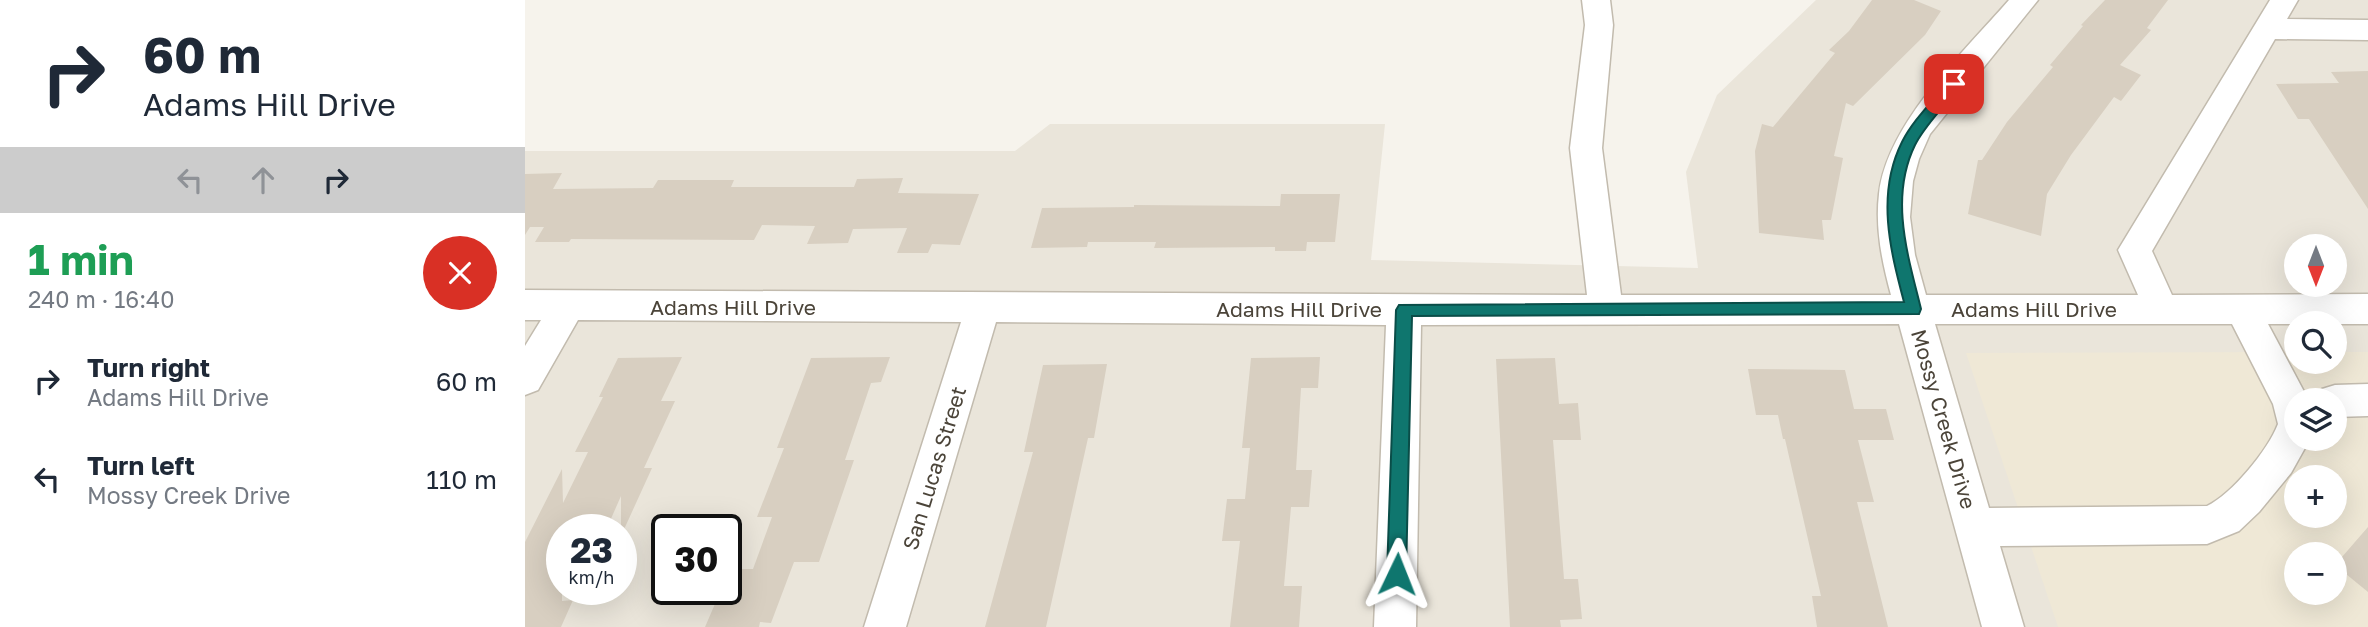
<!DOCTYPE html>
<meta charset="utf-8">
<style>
body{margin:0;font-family:"Golos Text",sans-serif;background:#f6f6f7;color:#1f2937;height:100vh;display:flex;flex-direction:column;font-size:26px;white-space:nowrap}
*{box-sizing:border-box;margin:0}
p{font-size:23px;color:#747a83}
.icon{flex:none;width:38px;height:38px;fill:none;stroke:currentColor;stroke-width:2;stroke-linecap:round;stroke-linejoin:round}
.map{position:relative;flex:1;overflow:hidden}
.side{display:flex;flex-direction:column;background:#fff;width:525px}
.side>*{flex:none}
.banner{background:#fff;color:#1f2937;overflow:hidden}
.needle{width:46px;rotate:180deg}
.fabs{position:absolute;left:1759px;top:234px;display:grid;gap:14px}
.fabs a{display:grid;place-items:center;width:63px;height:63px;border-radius:50%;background:#fff;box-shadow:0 7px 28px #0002;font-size:35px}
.speed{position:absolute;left:21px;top:514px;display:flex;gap:14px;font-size:35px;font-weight:700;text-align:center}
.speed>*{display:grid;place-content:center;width:91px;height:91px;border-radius:50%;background:#fff;box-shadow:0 7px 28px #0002;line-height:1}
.speed small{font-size:18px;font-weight:400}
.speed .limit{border:4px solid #111;border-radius:10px;background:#fff;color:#111}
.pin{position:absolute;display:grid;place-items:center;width:60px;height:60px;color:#fff;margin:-30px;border-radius:14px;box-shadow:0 4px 10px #0006}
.me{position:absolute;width:77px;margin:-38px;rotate:2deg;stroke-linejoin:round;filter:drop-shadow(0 0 5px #0008)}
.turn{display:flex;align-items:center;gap:24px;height:147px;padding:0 28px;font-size:32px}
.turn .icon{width:91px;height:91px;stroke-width:2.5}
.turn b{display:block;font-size:49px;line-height:60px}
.lanes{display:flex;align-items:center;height:66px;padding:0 28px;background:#0003;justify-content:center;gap:35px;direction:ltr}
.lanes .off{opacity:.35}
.round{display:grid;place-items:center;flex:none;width:74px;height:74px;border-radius:37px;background:#f6f6f7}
.summary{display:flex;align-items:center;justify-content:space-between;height:119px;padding:0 28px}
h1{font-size:42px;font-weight:700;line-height:52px;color:#1e9e55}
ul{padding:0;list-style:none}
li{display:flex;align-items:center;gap:21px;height:98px;padding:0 28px}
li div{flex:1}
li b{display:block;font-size:26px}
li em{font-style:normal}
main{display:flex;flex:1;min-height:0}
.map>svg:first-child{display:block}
.residential{fill:#eae5da;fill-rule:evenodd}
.education{fill:#efe8d6;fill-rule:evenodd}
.building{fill:#d8cfc1}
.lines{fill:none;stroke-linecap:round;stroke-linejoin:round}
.minor-casing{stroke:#c2bbae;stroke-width:3}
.minor{fill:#fff;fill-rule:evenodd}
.route{fill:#0f766e;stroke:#0a4d48;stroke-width:2}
.labels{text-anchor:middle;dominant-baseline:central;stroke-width:7;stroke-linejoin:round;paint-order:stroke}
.street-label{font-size:21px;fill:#4b4439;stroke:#fff}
</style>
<main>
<section class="side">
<div class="banner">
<div class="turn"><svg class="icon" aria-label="right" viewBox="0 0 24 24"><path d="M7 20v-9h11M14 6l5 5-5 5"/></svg><div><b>60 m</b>Adams Hill Drive</div></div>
<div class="lanes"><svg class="icon off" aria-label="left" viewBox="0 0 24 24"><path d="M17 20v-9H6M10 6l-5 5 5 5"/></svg><svg class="icon off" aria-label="ahead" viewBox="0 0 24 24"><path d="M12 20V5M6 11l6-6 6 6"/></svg><svg class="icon" aria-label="right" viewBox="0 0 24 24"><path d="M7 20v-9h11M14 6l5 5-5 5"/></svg></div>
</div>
<div class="summary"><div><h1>1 min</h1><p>240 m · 16:40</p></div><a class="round" style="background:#d93025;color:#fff"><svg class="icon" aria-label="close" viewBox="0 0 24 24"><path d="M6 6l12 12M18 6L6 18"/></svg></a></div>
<ul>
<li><svg class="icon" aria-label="right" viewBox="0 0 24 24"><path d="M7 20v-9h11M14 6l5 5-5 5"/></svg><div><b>Turn right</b><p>Adams Hill Drive</p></div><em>60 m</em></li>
<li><svg class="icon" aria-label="left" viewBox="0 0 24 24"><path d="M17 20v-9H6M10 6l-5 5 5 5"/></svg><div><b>Turn left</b><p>Mossy Creek Drive</p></div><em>110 m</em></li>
</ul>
</section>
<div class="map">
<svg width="1843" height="627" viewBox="0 0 1843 627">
<rect width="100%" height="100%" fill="#f6f3ec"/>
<path class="residential" d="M1291,0H1843V627H0V151H490L525,124H860L846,260L1173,268L1161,172L1192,95ZM1771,247H1810V285H1771ZM1771,324H1810V362H1771ZM1771,401H1810V439H1771ZM1771,478H1810V516H1771ZM37,530H96V590H37ZM142,530H201V590H142ZM1771,555H1810V593H1771Z"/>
<path class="education" d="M1771,352V362H1810V352H1843V627H1533L1441,353ZM1771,401H1810V439H1771ZM1771,478H1810V516H1771ZM1771,555H1810V593H1771Z"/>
<path class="building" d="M1347,0H1389L1416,11L1400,35L1328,106L1321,103L1309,156L1318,158L1306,220H1297L1299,240L1234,233L1230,151L1237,124L1248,127L1310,53L1304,50L1324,31Z
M1580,0H1643L1622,28L1626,30L1595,65L1616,75L1596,101L1589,97L1546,155L1522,194L1516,236L1443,214L1453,160H1457L1482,122L1528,67L1525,65L1558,26L1556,25Z
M1843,71V209L1784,119H1773L1751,84L1814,83L1806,72Z
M37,173L28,189L128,188L133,180H209L206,187H329L332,179L378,178L373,193L454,194L435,245L407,244L403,253H372L382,228L328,229L323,243L282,244L290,226L237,225L229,240L46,239L44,242H10L19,227H5L0,235V174Z
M756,194H815L810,242H782L781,251H750V247L629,248L631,242H563L562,247L506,248L517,208L609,207V205L755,206Z
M157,357L136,401H150L119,468H127L96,536V496L81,530H37V601L48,600L36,627H0V542L37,469L38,503L63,452H50L78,397H74L93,358Z
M365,357L356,382L346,383L320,460H329L294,562H269L246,623L235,622L234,627H180L196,590H201L205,569H228L247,517H232L259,448H252L286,358Z
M795,357L793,388H776L771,470H787L784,507H766L759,586H777L774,627H705L715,541H697L702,499H720L725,448H717L726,358Z
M1030,358L1034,404L1053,403L1056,440H1028L1039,579H1053L1057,619L1035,620L1036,627H985L971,359Z
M582,364L569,438H563L521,627H460L508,452H499L518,365Z
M1223,369L1320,370L1329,409H1361L1369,440H1333L1349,502H1332L1363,627H1292L1287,596H1296L1260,439H1258L1253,415H1231Z
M1843,527V592L1810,565Z"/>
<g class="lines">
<g class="minor-casing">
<path id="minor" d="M1057,0H1085L1088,25L1077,148L1096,295H1366C1357,262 1350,228 1354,194C1362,123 1438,53 1484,0H1513L1405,134L1394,159L1388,181L1385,217L1390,255L1401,295H1613L1593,250L1745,0H1773L1762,19L1843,20V40L1750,39L1627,251L1647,295L1843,294V324H1743L1784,401H1771V439H1785L1766,473L1734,512L1714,531L1682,544L1475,546L1499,627H1457L1374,324L896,325L891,627H849L861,325L471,322L381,627H339L436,322L53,320L13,390L0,395V346L16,320H0V290L1062,295L1045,148L1060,25ZM1410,324H1707L1748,404L1753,424C1743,450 1707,494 1682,506L1464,508Z
M1843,384V416L1810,417V401H1792L1797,389L1810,385Z"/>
</g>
<use href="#minor" class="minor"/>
</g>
<path class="route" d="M1429,80L1435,84C1422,105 1401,123 1390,145C1364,198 1383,256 1396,309L1394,314L887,316L881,574L878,581L872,583L865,581L862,574L871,310L874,305L1379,302C1365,249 1351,194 1377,142C1388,120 1409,100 1424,81Z"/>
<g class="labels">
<g class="street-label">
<text x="208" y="307">Adams Hill Drive</text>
<text x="774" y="309">Adams Hill Drive</text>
<text x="1509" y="309">Adams Hill Drive</text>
<text transform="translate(1419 419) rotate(74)">Mossy Creek Drive</text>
<text transform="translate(409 468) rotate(-73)">San Lucas Street</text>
</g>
</g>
</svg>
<div class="fabs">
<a><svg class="needle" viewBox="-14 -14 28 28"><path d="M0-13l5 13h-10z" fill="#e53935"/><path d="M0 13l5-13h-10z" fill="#747a83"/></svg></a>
<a><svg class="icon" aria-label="search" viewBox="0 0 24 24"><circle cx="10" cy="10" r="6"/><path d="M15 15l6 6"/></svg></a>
<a><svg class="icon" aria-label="layers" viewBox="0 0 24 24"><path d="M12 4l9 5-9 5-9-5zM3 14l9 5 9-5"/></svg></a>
<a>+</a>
<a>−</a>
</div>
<div class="speed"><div>23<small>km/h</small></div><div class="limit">30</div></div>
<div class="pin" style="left:1429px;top:84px;background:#d93025"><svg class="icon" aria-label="arrive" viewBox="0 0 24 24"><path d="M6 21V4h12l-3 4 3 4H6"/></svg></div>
<svg class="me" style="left:872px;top:574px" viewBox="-20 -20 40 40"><path d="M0-17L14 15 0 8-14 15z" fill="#0f766e" stroke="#fff" stroke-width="4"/></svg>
</div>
</main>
